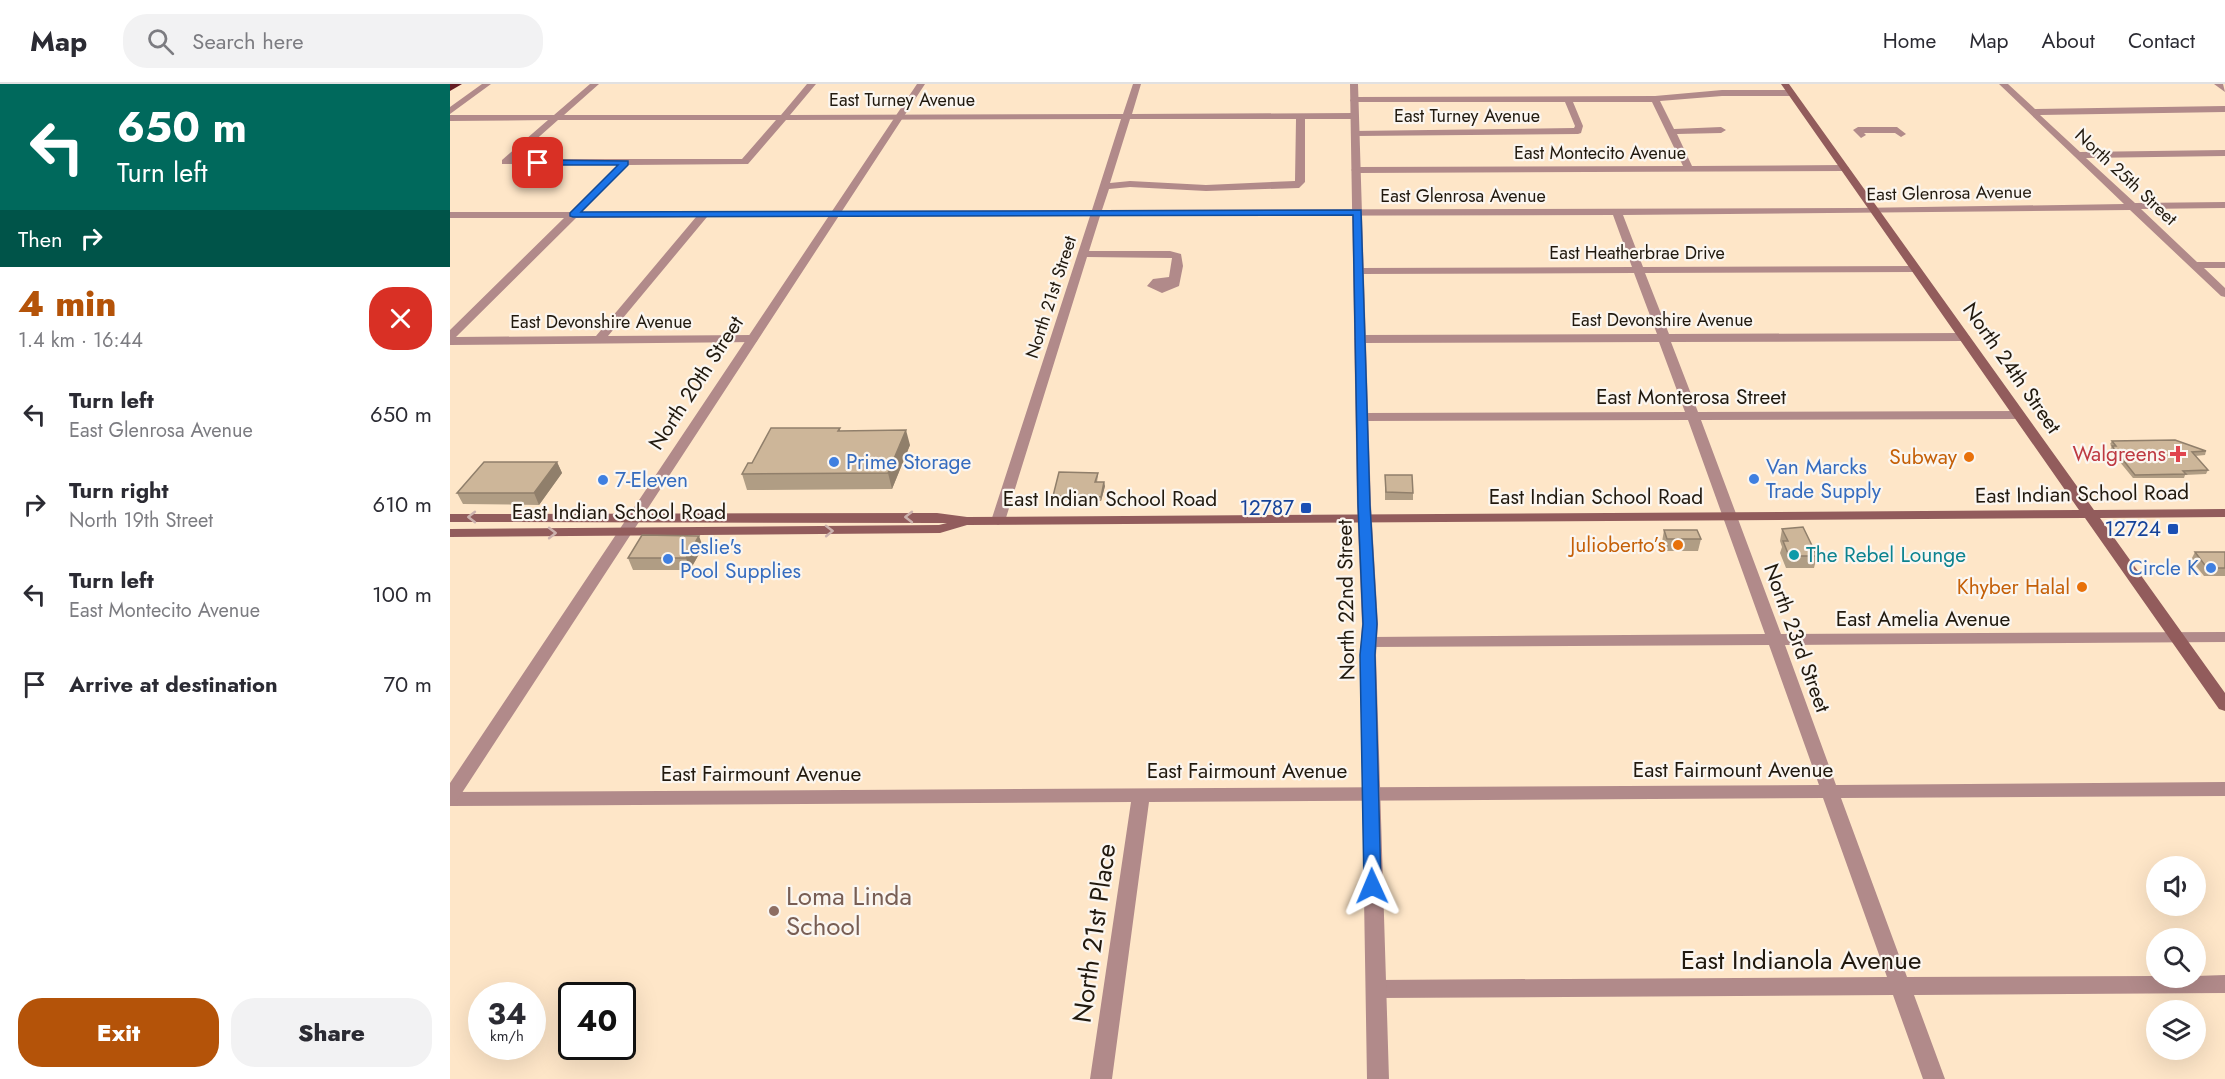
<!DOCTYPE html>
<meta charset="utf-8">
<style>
body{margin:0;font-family:Jost,sans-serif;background:#f2f2f3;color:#2b2b33;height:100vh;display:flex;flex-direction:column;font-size:22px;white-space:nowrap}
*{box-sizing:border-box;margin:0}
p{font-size:20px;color:#7c7c81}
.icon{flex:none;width:33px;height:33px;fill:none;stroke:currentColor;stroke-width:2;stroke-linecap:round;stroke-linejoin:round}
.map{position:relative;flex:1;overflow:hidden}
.side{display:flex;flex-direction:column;background:#fff;width:450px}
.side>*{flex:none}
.banner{background:#00695c;color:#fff;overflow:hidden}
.fabs{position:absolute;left:1696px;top:772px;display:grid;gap:12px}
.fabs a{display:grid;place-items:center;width:60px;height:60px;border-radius:50%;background:#fff;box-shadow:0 6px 24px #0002;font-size:30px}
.speed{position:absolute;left:18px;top:898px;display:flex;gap:12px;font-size:30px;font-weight:700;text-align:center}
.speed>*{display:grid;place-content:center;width:78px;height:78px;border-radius:50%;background:#fff;box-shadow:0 6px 24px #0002;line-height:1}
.speed small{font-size:15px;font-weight:400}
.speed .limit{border:3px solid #111;border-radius:9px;background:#fff;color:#111}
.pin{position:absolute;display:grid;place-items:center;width:51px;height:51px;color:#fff;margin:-26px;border-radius:12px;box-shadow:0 3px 9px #0006}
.me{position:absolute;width:66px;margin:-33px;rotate:359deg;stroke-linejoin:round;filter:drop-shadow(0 0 4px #0008)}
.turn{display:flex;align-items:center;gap:21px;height:126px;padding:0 18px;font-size:27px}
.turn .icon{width:78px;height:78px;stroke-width:2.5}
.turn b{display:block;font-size:42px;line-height:51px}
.then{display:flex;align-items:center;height:57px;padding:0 18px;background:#0003;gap:12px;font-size:22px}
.round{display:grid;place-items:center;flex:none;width:63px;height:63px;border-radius:24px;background:#f2f2f3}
.overview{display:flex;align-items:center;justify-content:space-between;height:102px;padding:0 18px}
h1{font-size:36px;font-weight:800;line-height:45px;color:#b45309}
.action{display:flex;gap:12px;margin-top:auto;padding:12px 18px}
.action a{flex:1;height:69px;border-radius:24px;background:#b45309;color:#fff;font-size:24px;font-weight:800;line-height:69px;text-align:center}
.action a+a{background:#f2f2f3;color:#2b2b33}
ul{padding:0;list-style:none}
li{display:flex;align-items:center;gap:18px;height:90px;padding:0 18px}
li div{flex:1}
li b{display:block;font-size:22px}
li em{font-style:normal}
header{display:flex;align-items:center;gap:36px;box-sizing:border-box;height:84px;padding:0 30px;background:#fff;border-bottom:2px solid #e1e1e2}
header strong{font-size:28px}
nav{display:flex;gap:33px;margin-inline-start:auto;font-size:21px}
.search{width:420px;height:54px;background:#f2f2f3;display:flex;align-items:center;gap:15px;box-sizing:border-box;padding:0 21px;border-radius:24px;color:#7c7c81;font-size:22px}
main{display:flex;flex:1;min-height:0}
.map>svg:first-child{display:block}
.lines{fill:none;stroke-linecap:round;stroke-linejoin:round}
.minor{fill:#b18a8a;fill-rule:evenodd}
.tertiary{fill:#b18a8a;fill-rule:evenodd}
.secondary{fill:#925c5c;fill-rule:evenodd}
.motorway{fill:#651c23;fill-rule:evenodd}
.wall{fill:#b09d84}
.shaded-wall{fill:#907f6b}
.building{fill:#cdb699;stroke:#907f6b;stroke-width:1.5}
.oneway{stroke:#ccb1ad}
.route{fill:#1a73e8;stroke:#114b97;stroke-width:1.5}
.health-dot{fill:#e0444e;stroke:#fbf6f0;stroke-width:2}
.food-dot{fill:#e8710a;stroke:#fbf6f0;stroke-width:2}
.shop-dot{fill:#3f7fe0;stroke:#fbf6f0;stroke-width:2}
.transit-dot{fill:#1a4fb4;stroke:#fbf6f0;stroke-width:2}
.culture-dot{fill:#0f9aa8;stroke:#fbf6f0;stroke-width:2}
.education-dot{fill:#8d6e63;stroke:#fbf6f0;stroke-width:2}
.labels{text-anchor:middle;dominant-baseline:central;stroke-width:4.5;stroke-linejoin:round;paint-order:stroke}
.far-street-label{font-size:18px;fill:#21190e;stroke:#fbf6f0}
.street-label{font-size:21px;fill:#21190e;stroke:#fbf6f0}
.health-label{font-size:21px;fill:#be3a42;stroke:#fbf6f0;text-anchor:end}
.food-label{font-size:21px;fill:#c56008;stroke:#fbf6f0;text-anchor:end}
.shop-label{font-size:21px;fill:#366cbe;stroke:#fbf6f0;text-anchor:start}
.transit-label{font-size:21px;fill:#164399;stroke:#fbf6f0;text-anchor:end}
.culture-label{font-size:21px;fill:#0d838f;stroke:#fbf6f0;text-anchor:start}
.near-education-label{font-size:26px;fill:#785e54;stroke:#fbf6f0;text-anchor:start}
.near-street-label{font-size:26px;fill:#21190e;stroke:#fbf6f0}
</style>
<header>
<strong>Map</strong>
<div class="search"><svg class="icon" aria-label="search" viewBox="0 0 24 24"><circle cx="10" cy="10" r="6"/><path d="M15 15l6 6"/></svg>Search here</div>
<nav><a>Home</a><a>Map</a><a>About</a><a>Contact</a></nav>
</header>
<main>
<section class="side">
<div class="banner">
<div class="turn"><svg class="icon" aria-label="left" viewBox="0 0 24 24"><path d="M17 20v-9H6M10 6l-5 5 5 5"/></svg><div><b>650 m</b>Turn left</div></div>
<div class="then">Then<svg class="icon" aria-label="right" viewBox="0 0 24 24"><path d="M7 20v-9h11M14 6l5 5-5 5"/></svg></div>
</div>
<div class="overview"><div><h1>4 min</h1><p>1.4 km · 16:44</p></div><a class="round" style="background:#d93025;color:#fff"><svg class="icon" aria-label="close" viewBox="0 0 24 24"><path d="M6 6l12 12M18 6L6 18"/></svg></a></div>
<ul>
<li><svg class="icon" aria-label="left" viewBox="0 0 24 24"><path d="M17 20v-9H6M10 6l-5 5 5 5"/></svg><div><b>Turn left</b><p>East Glenrosa Avenue</p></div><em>650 m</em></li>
<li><svg class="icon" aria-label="right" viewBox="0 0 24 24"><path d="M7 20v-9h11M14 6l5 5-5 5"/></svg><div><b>Turn right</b><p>North 19th Street</p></div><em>610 m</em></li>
<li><svg class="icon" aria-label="left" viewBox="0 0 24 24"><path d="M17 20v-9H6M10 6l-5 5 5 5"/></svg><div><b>Turn left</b><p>East Montecito Avenue</p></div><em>100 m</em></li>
<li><svg class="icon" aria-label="arrive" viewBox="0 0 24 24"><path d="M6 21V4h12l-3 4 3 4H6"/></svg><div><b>Arrive at destination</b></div><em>70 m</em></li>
</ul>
<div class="action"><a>Exit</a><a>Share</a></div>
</section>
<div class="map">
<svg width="1775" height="995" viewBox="0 0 1775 995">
<rect width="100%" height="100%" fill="#fee6c8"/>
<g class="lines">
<path class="minor" d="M32,0H41L0,30V23Z
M140,0H149L114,31H331L357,0H366L340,31L673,30L683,0H691L682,30L905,29L909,32L905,35H855V98L849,104L756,107L680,103L659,105L652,126L1407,124L1674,120L1549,0H1558L1585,25L1775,22V28L1590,31L1630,68L1775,66V72L1636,74L1685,119L1775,118V124L1691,125L1747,178H1775V184H1754L1775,204V213L1771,212L1680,126L1173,131L1193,183L1466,182L1471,185L1466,188L1195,189L1219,250L1514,249L1520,253L1514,257L1221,258L1248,328L1569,327L1575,331L1569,335L1251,336L1331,550L1775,548V558L1335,561L1386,701L1775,698V712L1391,714L1457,893L1707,892V894H1746V892L1775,891V909L1464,911L1495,995H1473L1443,911L926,914L919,911L916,905L919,899L926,896L1437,893L1373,714L699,718L662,995H640L681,718L0,722V708L1369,701L1319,561L920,563L914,562L912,558L914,554L920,553L1315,550L1238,336L913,337L907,333L913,329L1235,328L1209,258L910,259L904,255L910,251L1207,250L1184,189L909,190L904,187L909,184L1182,183L1163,131L650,132L639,167H720L731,170L733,182L729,202L712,209L697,202L703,195L719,193L722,174L637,173L555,437L548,441L541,437L640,132L257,133L158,252L302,251L308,255L306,258L0,261V246L114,134H0V128H120L168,81L52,80V76L98,36L0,37V31H104ZM671,35L642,126L132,128L178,81L298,80L336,36ZM680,35H846L845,97L756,101L680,97L660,99ZM108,36H326L292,75H64ZM246,133L146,252L6,253L126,134Z
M1764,0H1773L1775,8Z
M1272,6H1341L1345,9L1341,12H1272L1210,17L1224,45L1271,43L1276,46L1271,49L1227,50L1242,82L1394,81L1399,84L1394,87L906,89L901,86L906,83L1233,82L1202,18H1123L1133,42L1131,49L1128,50L906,52L903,51V47L1124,44L1125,42L1115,18H901L900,16L904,13L1205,12Z
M1408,43H1447L1456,50L1451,53L1445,49H1414L1416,51L1411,54L1403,46Z"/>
<path class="tertiary" d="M467,0H475L6,718L0,720V699Z
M900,0H908L921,421L928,540L926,571L939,995H917L910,571L912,540L907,421Z"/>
<path class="secondary" d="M1331,0H1339L1644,426L1775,425V433L1650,434L1775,609V627L1769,625L1635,434L517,441L490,449L0,453V445L489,441L497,439L0,438V430L487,429L517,433L1629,426Z"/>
<path class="motorway" d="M0,0H12L0,7Z"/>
</g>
<path class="wall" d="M390,344V347L460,361L442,405L297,406L292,390L302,379Z
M1662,357L1756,367L1755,371L1745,372L1758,386L1756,390L1735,391L1734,394H1683L1660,366L1662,362L1660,360Z
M107,378L112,389L89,421L13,420L7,409Z
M648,389V392L647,398L655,402L651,417L603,416V412Z
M935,391L963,409V416H935Z
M1332,445L1367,472L1364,484H1336L1330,469L1332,463L1330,457Z
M1214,446L1251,455L1248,467H1215L1212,458Z
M253,463L240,486H183L178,474Z
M1745,468H1775V492H1754L1741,476Z"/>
<path class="shaded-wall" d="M456,346L460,361L442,405L438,389Z
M107,378L112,389L89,421L84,409Z
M654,398L655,402L651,417V413Z
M249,452L253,463L240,486L236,474Z"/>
<path class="building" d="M321,344H390L388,347L456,346L438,389L292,390L298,379H302Z
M1725,356L1756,367L1742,368L1758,386L1733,387L1736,390L1685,391L1662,362H1666L1662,357Z
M34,378H107L84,409H7Z
M609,388L648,389L645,398H654L651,413L603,412Z
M935,391H962L963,409L936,408Z
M1353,443L1367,472H1339L1333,457H1338L1332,445Z
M1214,446H1247L1251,455H1217Z
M192,451L249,452L236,474H178Z
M1745,468H1775V484H1757Z"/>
<defs><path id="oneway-chevron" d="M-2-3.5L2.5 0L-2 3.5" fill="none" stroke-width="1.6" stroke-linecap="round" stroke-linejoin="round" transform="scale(1.5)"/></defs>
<g class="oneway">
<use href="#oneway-chevron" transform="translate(22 433) rotate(180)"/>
<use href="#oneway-chevron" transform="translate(459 433) rotate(-180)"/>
<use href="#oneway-chevron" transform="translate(379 447) rotate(-1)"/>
<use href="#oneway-chevron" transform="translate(102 449)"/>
</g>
<path class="route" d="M88,76L178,77V81L131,128L911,126L920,421L927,540L925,571L931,802L928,807L922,809L916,807L914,802L910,571L913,540L908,421L903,131L123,133L120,132V129L168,81H85L83,79Z"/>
<path class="health-dot" d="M1725 361h6v6h6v6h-6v6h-6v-6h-6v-6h6z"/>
<g class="food-dot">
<circle cx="1519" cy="373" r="6"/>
<circle cx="1228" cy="461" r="6"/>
<circle cx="1632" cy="503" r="6"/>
</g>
<g class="shop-dot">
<circle cx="384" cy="378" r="6"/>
<circle cx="1304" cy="395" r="6"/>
<circle cx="153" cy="396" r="6"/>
<circle cx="218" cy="475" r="6"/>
<circle cx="1761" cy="484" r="6"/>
</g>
<g class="transit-dot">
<rect x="850" y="418" width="12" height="12" rx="3"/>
<rect x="1717" y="439" width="12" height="12" rx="3"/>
</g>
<circle class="culture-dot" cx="1344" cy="471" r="6"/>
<circle class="education-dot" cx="324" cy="827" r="6"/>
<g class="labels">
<g class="far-street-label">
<text x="452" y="16">East Turney Avenue</text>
<text x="1017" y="32">East Turney Avenue</text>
<text x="1150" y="69">East Montecito Avenue</text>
<text transform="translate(1676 93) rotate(43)">North 25th Street</text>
<text transform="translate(1499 109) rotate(-1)">East Glenrosa Avenue</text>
<text x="1013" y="112">East Glenrosa Avenue</text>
<text x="1187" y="169">East Heatherbrae Drive</text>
<text transform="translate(601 213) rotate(-72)">North 21st Street</text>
<text x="1212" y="236">East Devonshire Avenue</text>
<text x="151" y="238">East Devonshire Avenue</text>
</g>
<g class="street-label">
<text transform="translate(1562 284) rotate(55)">North 24th Street</text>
<text transform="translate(246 299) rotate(-57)">North 20th Street</text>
<text x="1241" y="313">East Monterosa Street</text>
<text transform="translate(1632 410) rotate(-1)">East Indian School Road</text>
<text x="1146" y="413">East Indian School Road</text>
<text x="660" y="415">East Indian School Road</text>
<text x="169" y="428">East Indian School Road</text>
<text transform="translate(896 516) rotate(-91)">North 22nd Street</text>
<text x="1473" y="535">East Amelia Avenue</text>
<text transform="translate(1347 554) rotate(70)">North 23rd Street</text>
<text x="1283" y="686">East Fairmount Avenue</text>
<text x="797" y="687">East Fairmount Avenue</text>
<text x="311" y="690">East Fairmount Avenue</text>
</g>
<g class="health-label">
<text x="1716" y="370">Walgreens</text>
</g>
<g class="food-label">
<text x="1507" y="373">Subway</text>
<text x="1216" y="461">Julioberto’s</text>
<text x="1620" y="503">Khyber Halal</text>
</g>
<g class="shop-label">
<text x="396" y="378">Prime Storage</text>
<text x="1316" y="383">Van Marcks<tspan x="1316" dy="24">Trade Supply</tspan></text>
<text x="165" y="396">7-Eleven</text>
<text x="230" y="463">Leslie's<tspan x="230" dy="24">Pool Supplies</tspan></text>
<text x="1749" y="484" text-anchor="end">Circle K</text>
</g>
<g class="transit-label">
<text x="844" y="424">12787</text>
<text x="1711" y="445">12724</text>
</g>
<g class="culture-label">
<text x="1356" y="471">The Rebel Lounge</text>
</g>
<g class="near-education-label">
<text x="336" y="812">Loma Linda<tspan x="336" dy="30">School</tspan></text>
</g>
<g class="near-street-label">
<text transform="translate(644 849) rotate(-82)">North 21st Place</text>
<text x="1351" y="876">East Indianola Avenue</text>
</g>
</g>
</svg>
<div class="fabs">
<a><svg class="icon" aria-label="sound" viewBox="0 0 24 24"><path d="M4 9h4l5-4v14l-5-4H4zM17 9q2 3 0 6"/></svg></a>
<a><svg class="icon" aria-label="search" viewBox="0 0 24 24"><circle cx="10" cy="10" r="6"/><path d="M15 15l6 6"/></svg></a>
<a><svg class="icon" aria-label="layers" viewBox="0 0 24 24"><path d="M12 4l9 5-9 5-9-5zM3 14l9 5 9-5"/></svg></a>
</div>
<div class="speed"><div>34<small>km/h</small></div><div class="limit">40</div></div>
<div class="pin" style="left:88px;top:79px;background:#d93025"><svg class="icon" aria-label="arrive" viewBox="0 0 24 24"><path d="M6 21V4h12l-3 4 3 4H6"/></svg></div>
<svg class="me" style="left:922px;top:802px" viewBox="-20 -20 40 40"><path d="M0-17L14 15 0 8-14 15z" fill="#1a73e8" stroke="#fff" stroke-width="4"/></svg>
</div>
</main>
